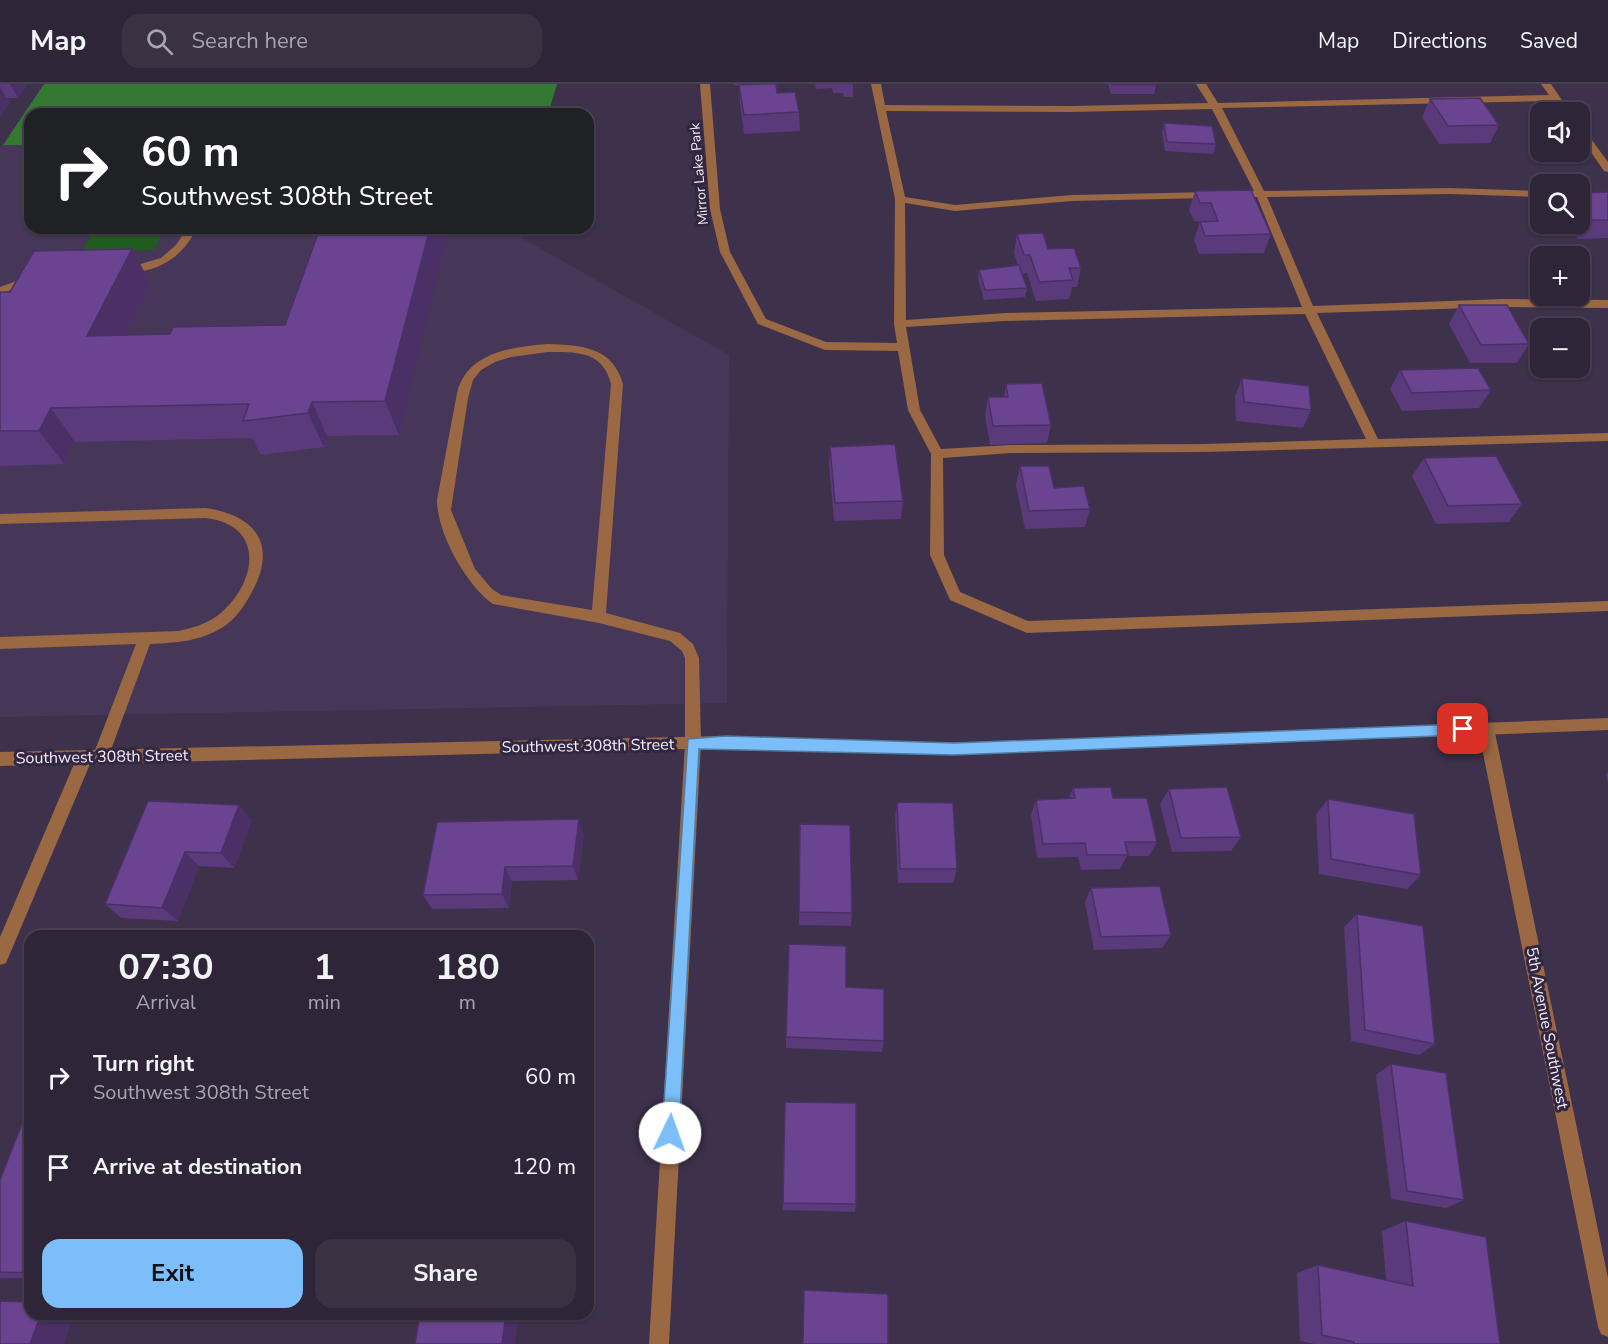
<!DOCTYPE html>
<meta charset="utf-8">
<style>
body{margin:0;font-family:"Nunito Sans",sans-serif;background:#3a3143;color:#f1f3f6;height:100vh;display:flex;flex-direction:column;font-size:22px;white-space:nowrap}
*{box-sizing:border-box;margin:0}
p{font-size:20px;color:#a7a5ae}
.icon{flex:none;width:33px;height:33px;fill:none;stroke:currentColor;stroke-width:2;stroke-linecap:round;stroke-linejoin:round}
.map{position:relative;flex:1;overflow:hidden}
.sheet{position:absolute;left:24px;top:846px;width:570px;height:390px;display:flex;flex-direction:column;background:#2e2538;border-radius:18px;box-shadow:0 2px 4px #0004,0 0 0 2px #494253}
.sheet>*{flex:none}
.hud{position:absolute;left:24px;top:24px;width:570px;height:126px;border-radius:18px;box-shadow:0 2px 4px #0004,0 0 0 2px #494253;background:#202124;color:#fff;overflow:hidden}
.controls{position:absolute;left:1530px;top:18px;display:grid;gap:12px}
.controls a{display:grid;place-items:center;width:60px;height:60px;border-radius:12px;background:#2e2538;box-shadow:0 2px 4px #0004,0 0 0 2px #494253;font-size:30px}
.pin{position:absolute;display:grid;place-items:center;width:51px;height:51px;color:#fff;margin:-26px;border-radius:12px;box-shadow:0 3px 9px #0006}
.me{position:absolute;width:66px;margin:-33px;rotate:3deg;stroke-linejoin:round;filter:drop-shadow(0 0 4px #0008)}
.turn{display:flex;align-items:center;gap:21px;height:126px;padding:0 18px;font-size:27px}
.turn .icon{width:78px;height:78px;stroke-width:2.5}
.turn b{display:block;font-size:42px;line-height:51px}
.eta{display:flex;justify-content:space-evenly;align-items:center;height:102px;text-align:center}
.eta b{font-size:36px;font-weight:700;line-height:42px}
.primary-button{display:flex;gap:12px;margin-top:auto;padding:12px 18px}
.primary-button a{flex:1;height:69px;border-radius:18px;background:#7cbef9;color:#111;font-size:24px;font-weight:700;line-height:69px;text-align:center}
.primary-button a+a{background:#3a3143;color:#f1f3f6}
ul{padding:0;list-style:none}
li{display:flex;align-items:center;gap:18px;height:90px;padding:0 18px}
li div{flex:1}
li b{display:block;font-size:22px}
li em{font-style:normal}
header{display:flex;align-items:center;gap:36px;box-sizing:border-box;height:84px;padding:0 30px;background:#2e2538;border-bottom:2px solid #494253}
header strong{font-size:28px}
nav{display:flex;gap:33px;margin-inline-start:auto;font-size:21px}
.search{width:420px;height:54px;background:#3a3143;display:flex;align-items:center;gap:15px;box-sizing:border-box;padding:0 21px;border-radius:18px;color:#a7a5ae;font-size:22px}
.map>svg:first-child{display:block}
.built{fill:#463758}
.green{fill:#205c20}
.forest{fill:#347833}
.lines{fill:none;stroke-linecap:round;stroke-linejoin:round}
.service{fill:#9a6843;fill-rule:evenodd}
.minor{fill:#9a6843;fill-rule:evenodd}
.tertiary{fill:#9a6843;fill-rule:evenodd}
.wall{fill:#5b3a7c}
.shaded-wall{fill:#4a3065}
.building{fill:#6a4490;stroke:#4a3065;stroke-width:1.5}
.route{fill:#7cbef9;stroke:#517ca2;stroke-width:1.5}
.labels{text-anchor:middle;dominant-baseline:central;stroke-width:6;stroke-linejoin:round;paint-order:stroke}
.far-street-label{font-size:14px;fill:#f4edfd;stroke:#332740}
.street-label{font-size:16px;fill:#f4edfd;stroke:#332740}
</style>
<header>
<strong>Map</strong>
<div class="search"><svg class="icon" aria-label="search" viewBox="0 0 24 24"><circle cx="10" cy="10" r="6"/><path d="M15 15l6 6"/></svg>Search here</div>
<nav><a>Map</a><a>Directions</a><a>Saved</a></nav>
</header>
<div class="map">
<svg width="1608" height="1260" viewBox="0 0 1608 1260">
<rect width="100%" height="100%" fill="#3d314b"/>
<path class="built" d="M0,61H30V144H523L522,154L729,271L727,619L0,633Z"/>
<path class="green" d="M95,144H165L154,166L82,168Z"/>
<path class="forest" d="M44,0H557L548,30H30V61H3Z"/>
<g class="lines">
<path class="service" d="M700,0H710L720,125L730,168L766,235L826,258L897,259L894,240L895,115L871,0H881L885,21L1070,22L1208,19L1196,0H1206L1218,19L1549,11L1541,0H1551L1570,28H1562L1553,17L1222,24L1264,107L1450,104L1540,107V113L1450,110L1267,113L1313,222L1503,215L1608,216V224L1503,223L1317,229L1378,355L1608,349V357L1203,368L1011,369L943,374L944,471L960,508L1028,537L1608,517V527L1027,549L950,516L930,471L931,370L908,326L898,267L825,266L758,240L720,168L710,125ZM1212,25L1254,107L1072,111L955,121L905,113L886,27L1070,28ZM1257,113L1302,223L1005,229L906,236L905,119L955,127L1072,117ZM1305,230L1366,355L1203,360L1011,361L941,365L920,326L906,243L1005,237Z
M1580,43L1583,44L1608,78V88L1604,87L1580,52Z
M187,144H197C184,169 168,182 140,188C132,189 124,192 117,187L161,174L176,161Z
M33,191L37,192V196L0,210V203Z
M548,260C581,261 613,263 623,300L606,529L680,549L693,560L699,574L701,659L698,664L693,665L688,664L685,659V574L682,567L670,557L599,539L493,520C466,501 437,449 437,416L457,309C467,268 512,263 548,260ZM548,268C577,268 603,267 611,300L592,526L501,511L492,505L475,485L451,426L468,314L473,296L481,286L495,278L511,273Z
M206,424C253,431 277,458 254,504C247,518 238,532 226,541C204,557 176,559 150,560L108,674L105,679L100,681L95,679L92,674L136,560L0,565V553L179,547C192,544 206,540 217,532C256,502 268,442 206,434L0,440V430Z"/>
<path class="minor" d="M1486,638L1491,640L1494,644L1608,1194V1253L1601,1250L1598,1243L1478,644L1481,640Z
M693,653L698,654L701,659L669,1260H649L685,659L688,654Z
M85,666L90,668L93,673L6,879L0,881V853L77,673L80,668Z"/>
<path class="tertiary" d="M1608,634V646L954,671L726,664L0,682V668L726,652L954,659Z"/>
</g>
<path class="wall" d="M0,0H27L18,14H7L9,19L0,33Z
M734,0H776L777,9L799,28L800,47L744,50L740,20L739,1H749H734Z
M815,0H853V13H844L843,9H833L832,4L816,5Z
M1108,0H1156V1L1154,10H1111Z
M1430,15L1499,41L1490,59L1439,60L1422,33Z
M1164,39L1216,60L1213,70L1165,67L1162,49Z
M1195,107L1271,150L1264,169L1199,170L1194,156L1200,138L1194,137L1189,126Z
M1608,108V154L1578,155L1567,140H1580V109Z
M320,144L399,351L327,352L324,363L261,371L252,354L75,358L64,380L0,382V208H10L132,165L151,200L126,251L170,250L285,241Z
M1017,150L1048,165L1081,184L1077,203H1072L1069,215L1036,217L1027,189L1022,190L1027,204L1025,213L984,216L978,195L979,186L1018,181L1014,169Z
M1459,221L1529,260L1517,279H1470L1449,240Z
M1400,286L1491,306L1479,324L1402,327L1390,305Z
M1242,294L1311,326L1303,344L1236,337L1235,313Z
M1006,300L1051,341L1047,359L990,361L985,331L988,313H1004Z
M830,363L903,417L901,435L834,437L829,381Z
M1424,374L1522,420L1509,438L1436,440L1412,392Z
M1020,382L1090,425L1085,443L1025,445L1016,401Z
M1608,688V699L1606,690Z
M1073,704L1113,714L1157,758L1149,772H1127L1120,785L1081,786L1078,773L1037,774L1031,731L1036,716L1068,715Z
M1169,705L1241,753L1231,767L1172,768L1160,720Z
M1328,715L1421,791L1407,805L1319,790L1316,730Z
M148,717L252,736L234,784L199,782L178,837L121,834L105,820Z
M897,718L957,785L953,799H898L895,733Z
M800,740L852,829L851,842L799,841Z
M584,750L578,796L512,797L509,824L432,825L423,811Z
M1091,804L1171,851L1162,864L1094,866L1085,818Z
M1357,830L1435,960L1419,971L1351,957L1344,843Z
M846,903L884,957L882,968L786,964V953Z
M1391,980L1464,1116L1446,1124L1391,1115L1376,991Z
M30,1032V1194H0V1096Z
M783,1119L856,1120L855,1128L783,1126Z
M1406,1137L1500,1260H1315L1300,1257L1297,1189L1318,1181L1386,1196L1382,1147Z"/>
<path class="shaded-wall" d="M10,0H27L18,14Z
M0,2L9,19L0,33Z
M430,144H449L399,351L385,317Z
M132,165L151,200L109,286L87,252Z
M312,318L327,352L324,363L308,329Z
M51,324L75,358L64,380L39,347Z
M239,721L252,736L234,784L221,769Z
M579,735L584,750L578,796L573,782Z
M185,768L199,782L178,837L162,824Z
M505,783L512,797L509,824L502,810Z
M41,1230H74L64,1260H30Z
M506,1230H519L515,1260H502Z"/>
<path class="building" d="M762,0H776L777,9L795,8L799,28L744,31L739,1Z
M1112,0H1156V1H1113Z
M1480,14L1499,41L1448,42L1430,15Z
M1164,39L1212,42L1216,60L1167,58Z
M1251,106L1271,150L1205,152L1200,138L1218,137L1211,119H1200L1195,107Z
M1608,108V136H1589L1580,122V109Z
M320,144H430L385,317L312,318L308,329L243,337L249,320L51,324L39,347H0V208H10L34,167L132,165L87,252L170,250L173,243L285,241Z
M1043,149L1048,165L1074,164L1081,184H1069L1073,196L1039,198L1030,171H1024L1017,150Z
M1019,181L1027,204L985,206L979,186Z
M1459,221H1507L1529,260L1481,261Z
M1478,284L1491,306L1412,309L1400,286Z
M1242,294L1309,302L1311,326L1244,318Z
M1042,299L1051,341L993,342L988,313H1008L1006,300Z
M895,360L903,417L835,419L830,363Z
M1496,372L1522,420L1448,422L1424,374Z
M1020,382H1049L1054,404L1084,402L1090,425L1029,427Z
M1111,703L1113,714H1147L1157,758H1125L1128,771H1087L1085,759L1043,760L1036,716L1075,714L1073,704Z
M1227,703L1241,753L1181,754L1169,705Z
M1328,715L1414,730L1421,791L1331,775Z
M148,717L239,721L221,769L185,768L162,824L105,820Z
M897,718L953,719L957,785H900Z
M579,735L573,782L505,783L502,810L423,811L437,738Z
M800,740L850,741L852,829L799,828Z
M1160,802L1171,851L1101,853L1091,804Z
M1357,830L1423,842L1435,960L1365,946Z
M789,860L846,862V903L884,905V957L786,953Z
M1391,980L1446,989L1464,1116L1407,1107Z
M785,1018L856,1019V1120L783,1119Z
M25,1032H30V1189L0,1188V1096Z
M1406,1137L1486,1153L1500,1260H1354V1258L1322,1251L1318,1181L1413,1202Z
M804,1206L888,1210V1260H803Z
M0,1217L30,1218V1230H41L30,1260H0Z
M420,1230H506L502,1260H415Z"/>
<path class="route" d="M1463,640L1468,641L1470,645L1468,649L1463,651L954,671L699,665L679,1049L676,1055L670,1058L664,1055L662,1049L688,655L726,652L954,659Z"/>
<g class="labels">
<g class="far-street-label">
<text transform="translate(699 90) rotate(-95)">Mirror Lake Park</text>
</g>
<g class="street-label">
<text transform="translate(588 662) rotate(-1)">Southwest 308th Street</text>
<text transform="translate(102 673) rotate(-1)">Southwest 308th Street</text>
<text transform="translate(1547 944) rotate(79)">5th Avenue Southwest</text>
</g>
</g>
</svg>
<div class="controls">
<a><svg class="icon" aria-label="sound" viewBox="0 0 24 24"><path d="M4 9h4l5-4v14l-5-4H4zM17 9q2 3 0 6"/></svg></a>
<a><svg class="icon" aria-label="search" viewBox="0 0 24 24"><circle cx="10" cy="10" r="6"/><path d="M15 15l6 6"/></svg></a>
<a>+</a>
<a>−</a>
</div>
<div class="pin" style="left:1463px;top:645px;background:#d93025"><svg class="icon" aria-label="arrive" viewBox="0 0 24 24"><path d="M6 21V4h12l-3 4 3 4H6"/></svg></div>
<svg class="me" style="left:670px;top:1049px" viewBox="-20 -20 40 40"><circle r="19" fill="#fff"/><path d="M0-13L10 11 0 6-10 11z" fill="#7cbef9"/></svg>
<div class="hud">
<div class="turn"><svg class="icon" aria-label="right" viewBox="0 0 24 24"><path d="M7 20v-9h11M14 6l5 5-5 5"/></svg><div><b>60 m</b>Southwest 308th Street</div></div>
</div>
<section class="sheet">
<div class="eta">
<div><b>07:30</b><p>Arrival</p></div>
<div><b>1</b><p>min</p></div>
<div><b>180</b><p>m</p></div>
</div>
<ul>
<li><svg class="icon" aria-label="right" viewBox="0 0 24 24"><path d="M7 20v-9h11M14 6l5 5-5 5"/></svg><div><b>Turn right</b><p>Southwest 308th Street</p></div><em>60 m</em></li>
<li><svg class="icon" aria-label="arrive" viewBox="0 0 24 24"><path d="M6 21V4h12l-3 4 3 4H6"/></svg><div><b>Arrive at destination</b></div><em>120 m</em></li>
</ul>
<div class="primary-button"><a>Exit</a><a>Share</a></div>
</section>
</div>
